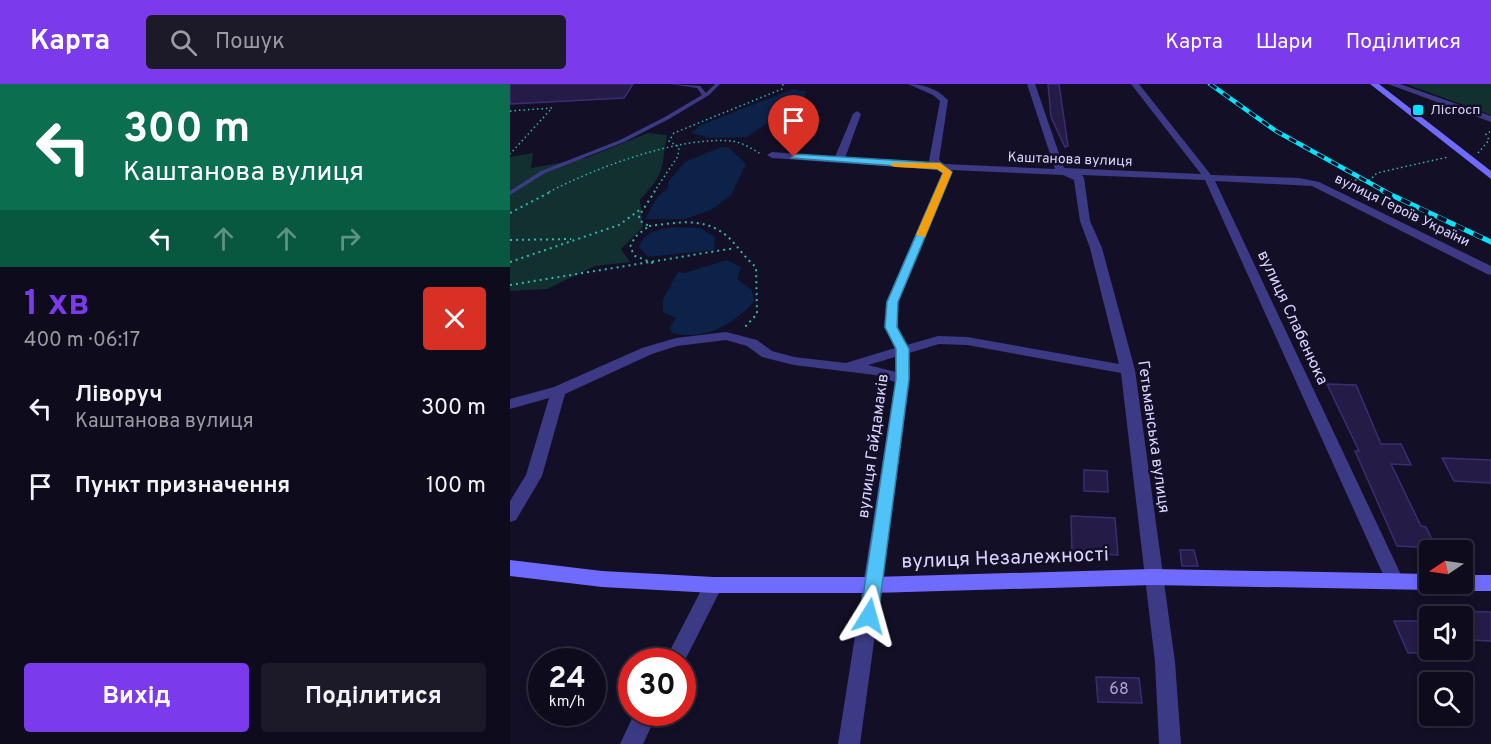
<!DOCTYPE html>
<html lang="uk">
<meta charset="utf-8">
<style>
body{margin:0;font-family:Overpass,sans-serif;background:#1c1929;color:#f1f3f6;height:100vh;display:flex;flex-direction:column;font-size:22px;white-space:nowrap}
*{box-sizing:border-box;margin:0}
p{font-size:20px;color:#9b9ba3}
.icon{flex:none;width:33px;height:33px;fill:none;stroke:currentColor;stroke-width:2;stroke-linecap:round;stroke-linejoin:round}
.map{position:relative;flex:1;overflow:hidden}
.details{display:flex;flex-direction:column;background:#0e0b1c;width:510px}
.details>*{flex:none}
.guide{background:#0b6e4f;color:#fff;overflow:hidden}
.needle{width:39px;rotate:257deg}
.tools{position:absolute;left:909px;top:456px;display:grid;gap:12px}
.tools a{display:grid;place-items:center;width:54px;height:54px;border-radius:6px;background:#0e0b1c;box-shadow:0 3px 9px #0003,0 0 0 2px #2e2b3b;font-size:30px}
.speed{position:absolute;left:18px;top:564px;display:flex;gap:12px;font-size:30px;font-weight:700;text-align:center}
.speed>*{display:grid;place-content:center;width:78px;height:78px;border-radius:50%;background:#0e0b1c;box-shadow:0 3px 9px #0003,0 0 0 2px #2e2b3b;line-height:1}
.speed small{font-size:15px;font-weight:400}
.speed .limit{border:9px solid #d22;background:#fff;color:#111}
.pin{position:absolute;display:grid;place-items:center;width:51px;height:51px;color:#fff;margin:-62px -26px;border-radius:50% 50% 50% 0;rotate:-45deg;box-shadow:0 0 6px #0007}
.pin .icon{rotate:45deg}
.me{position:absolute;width:66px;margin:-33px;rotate:8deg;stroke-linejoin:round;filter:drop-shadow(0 0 4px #0008)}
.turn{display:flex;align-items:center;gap:21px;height:126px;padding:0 24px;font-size:27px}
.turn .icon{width:78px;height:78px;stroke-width:2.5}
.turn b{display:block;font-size:42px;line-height:51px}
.lanes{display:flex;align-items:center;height:57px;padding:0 24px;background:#0003;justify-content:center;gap:30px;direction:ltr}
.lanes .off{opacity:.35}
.round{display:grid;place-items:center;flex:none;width:63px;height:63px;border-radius:6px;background:#1c1929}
.summary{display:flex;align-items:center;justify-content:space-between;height:102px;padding:0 24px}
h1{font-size:36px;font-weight:700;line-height:45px;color:#7c3aed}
.action{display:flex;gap:12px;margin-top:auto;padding:12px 24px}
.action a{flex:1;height:69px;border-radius:6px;background:#7c3aed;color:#fff;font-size:24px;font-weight:700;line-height:69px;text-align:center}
.action a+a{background:#1c1929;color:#f1f3f6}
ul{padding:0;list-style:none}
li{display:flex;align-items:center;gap:18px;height:78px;padding:0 24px}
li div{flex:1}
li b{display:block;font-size:22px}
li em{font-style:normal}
header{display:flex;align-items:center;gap:36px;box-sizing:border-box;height:84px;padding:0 30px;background:#7c3aed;color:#fff}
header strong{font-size:28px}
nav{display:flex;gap:33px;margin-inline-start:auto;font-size:21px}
.search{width:420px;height:54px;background:#1c1929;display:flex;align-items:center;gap:15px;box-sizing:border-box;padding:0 21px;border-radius:6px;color:#9b9ba3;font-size:22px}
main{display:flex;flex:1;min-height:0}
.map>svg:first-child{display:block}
.green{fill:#12302f}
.water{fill:#0c2248}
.building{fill:#241b47;stroke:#3b2d73;stroke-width:1.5}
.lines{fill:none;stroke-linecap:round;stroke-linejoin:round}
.path-far1{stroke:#2fb8b0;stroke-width:1.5;stroke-dasharray:1.5 3;stroke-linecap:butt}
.path{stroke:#2fb8b0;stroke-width:2;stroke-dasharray:2 4;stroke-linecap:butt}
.lane{fill:#3d3a85;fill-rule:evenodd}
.street{fill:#3d3a85;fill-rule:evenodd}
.secondary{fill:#6f6bff;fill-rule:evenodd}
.rail-far1-casing{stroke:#00e5ff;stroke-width:4.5}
.rail-casing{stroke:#00e5ff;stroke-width:5}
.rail-far1{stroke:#130f26;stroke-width:3;stroke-dasharray:8;stroke-linecap:butt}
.rail{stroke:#130f26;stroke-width:4;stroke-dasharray:10;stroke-linecap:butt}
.route{fill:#4fc3f7;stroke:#337fa1;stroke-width:1.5}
.slow{fill:#f59e0b}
.poi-dot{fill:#00e5ff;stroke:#130f26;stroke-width:2}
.labels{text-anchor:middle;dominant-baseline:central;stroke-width:5;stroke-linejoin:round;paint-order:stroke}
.far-poi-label{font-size:14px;fill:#d9d4ff;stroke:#130f26;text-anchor:start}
.far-street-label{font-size:14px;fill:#d9d4ff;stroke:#130f26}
.street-label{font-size:16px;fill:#d9d4ff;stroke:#130f26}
.near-number-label{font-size:16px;fill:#aca6d1}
.near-street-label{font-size:20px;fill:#d9d4ff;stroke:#130f26}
</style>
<header>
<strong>Карта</strong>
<div class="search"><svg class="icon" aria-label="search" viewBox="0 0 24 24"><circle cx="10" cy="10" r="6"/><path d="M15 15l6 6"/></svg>Пошук</div>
<nav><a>Карта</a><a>Шари</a><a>Поділитися</a></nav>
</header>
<main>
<section class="details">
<div class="guide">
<div class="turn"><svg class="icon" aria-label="left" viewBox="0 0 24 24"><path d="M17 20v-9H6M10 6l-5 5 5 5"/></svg><div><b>300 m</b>Каштанова вулиця</div></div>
<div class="lanes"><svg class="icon" aria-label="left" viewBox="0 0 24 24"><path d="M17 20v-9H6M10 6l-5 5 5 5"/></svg><svg class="icon off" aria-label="ahead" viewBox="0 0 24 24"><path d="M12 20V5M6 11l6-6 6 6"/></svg><svg class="icon off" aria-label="ahead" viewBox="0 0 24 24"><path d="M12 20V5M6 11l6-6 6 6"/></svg><svg class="icon off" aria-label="right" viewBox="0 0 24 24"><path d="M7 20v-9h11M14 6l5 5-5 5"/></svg></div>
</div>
<div class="summary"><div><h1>1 хв</h1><p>400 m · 06:17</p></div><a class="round" style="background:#d93025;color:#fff"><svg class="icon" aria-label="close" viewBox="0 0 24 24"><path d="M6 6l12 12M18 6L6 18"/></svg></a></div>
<ul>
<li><svg class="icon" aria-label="left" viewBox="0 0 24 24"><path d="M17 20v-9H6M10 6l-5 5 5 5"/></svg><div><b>Ліворуч</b><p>Каштанова вулиця</p></div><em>300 m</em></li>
<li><svg class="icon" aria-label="arrive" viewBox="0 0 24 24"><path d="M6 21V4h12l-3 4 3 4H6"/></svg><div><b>Пункт призначення</b></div><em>100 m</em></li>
</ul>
<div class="action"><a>Вихід</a><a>Поділитися</a></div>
</section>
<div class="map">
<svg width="981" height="660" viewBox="0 0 981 660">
<rect width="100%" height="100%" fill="#130f26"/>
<path class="green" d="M896,0H981V31Z
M138,49L157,51C150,88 157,86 130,116L133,143L111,165L120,178L85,182L37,205L0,207V73L23,69L21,84L76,74Z"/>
<path class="water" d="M283,5L296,8L295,15L236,53L199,54L181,49L191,41Z
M211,63H218L236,80L221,111L201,126L175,135H135L148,112L158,104V98L175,78Z
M166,143L190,144L205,153L204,166L138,173L129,163C135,146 151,145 166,143Z
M217,176L231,183L227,195L242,206L244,217C224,241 193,257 162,249L159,244L166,234L153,228V215L168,188L174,189Z"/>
<path class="building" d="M0,0H123L114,14L0,20Z
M538,0H549L558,62L555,63L541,33Z
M817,300L846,301L871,360H891L901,381L881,380L911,442L916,443L926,464L887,462L845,367H849Z
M932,374L981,376V399L944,397Z
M574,386L597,387L598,408L574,407Z
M561,432L605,434L608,471L562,469Z
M670,466H684L688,482H672Z
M946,527L981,528V557L960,556L952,540V532H949Z
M884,537H917L920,569H898Z
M586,593L629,594L632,619L588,618Z"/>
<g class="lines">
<path class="path-far1" d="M0,27L42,24L0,70
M968,69L979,56L976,50L981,47
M827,96H860L867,89L938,73
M39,108C85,84 169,52 221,57C232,58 242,65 251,70
M144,108L168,72L169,63L159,57L164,49L272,5L273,0"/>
<path class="path" d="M0,129L42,107
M139,142C167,139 193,132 217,152C227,161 234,173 246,183L247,230L233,245
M0,156L61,155
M0,178L109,141L131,125
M143,179L125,172L120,163L125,153L139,142L130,137L129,132L145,107
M0,201L225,164"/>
<path class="lane" d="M160,0L190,2L196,9L205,0H210L199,11L159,35L114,58L35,89L0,111V107L31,87L110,56L155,33L192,11L187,4Z"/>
<path class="street" d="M398,0C414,0 427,5 438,16L429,76L434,80L545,85L517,0H525L554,84L691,90L621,0H629L701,91L789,94L809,98L981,182V191L977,190L802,102L705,97L894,497L892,503L885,505L878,503L876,497L695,96L572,91L574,94L580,137L592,164L625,286L665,578L671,660H649L645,578L611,289L457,261L429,260L399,269L400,295L350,660H328L385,298L365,291L284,281L252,273L237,262L216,256L167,262L142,270L55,310L32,392L6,436L0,438V417L16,391L39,314L0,325V315L44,303L132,264L166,254L216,248L247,256L262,267L284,273L336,279L385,264L374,243L376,218L432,89L429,86L262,74L257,71L262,68L325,73L343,30L347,27L351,30L335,74L422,80L419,77L430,17L423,11ZM441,86L553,91L564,96L570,137L580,164L609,280L457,253L428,252L397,261L388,243V218ZM385,273L386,288L358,281Z
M878,0H890L981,32V38Z
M204,493L211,495L213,501L172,582V578H154L197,495Z
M125,628H148L133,660H110Z"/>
<path class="secondary" d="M860,0H869L981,87V95Z
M0,476L92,487L204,493H363L642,485L920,490V500H929L927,504L920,506L642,501L363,509H204L92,503L0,492Z
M952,491H981V507H952L945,505L943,500H952Z"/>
<g class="rail-far1-casing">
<path id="rail-far1" d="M700,0L766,47L876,108"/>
</g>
<g class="rail-casing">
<path id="rail" d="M873,107L981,158"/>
</g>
<use href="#rail-far1" class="rail-far1"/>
<use href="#rail" class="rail"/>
</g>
<path class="route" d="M284,70L430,79L442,88L388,218L387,243L399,265V295L368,532L365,537L359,540L353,537L350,532L386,295V265L375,243L377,218L433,89L427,85L281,74Z"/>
<path class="slow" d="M382,79H430L442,88L415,153L406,151L433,89L427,85L385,83L380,81Z"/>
<rect class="poi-dot" x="902" y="20" width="12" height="12" rx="3"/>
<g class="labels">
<g class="far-poi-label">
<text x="920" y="26">Лісгосп</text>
</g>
<g class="far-street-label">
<text transform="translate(560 76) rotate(2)">Каштанова вулиця</text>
<text transform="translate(892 127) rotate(26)">вулиця Героїв України</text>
</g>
<g class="street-label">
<text transform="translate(782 234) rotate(65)">вулиця Слабенюка</text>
<text transform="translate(643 353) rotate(82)">Гетьманська вулиця</text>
<text transform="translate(364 362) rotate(-82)">вулиця Гайдамаків</text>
</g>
<g class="near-number-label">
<text x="609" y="606">68</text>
</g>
<g class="near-street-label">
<text transform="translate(495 475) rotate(-2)">вулиця Незалежності</text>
</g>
</g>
</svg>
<div class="tools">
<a><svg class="needle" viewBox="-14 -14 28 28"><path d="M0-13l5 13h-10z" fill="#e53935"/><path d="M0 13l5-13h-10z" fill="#9b9ba3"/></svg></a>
<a><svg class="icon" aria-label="sound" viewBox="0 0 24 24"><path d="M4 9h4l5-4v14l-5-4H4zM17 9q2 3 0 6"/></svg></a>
<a><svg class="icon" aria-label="search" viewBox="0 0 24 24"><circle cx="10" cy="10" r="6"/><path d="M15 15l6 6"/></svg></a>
</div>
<div class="speed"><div>24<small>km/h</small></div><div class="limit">30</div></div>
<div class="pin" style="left:284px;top:73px;background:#d93025"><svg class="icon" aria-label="arrive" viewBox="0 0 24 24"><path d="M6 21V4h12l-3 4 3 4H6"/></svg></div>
<svg class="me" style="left:359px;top:532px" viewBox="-20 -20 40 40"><path d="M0-17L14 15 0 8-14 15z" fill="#4fc3f7" stroke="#fff" stroke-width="4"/></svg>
</div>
</main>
